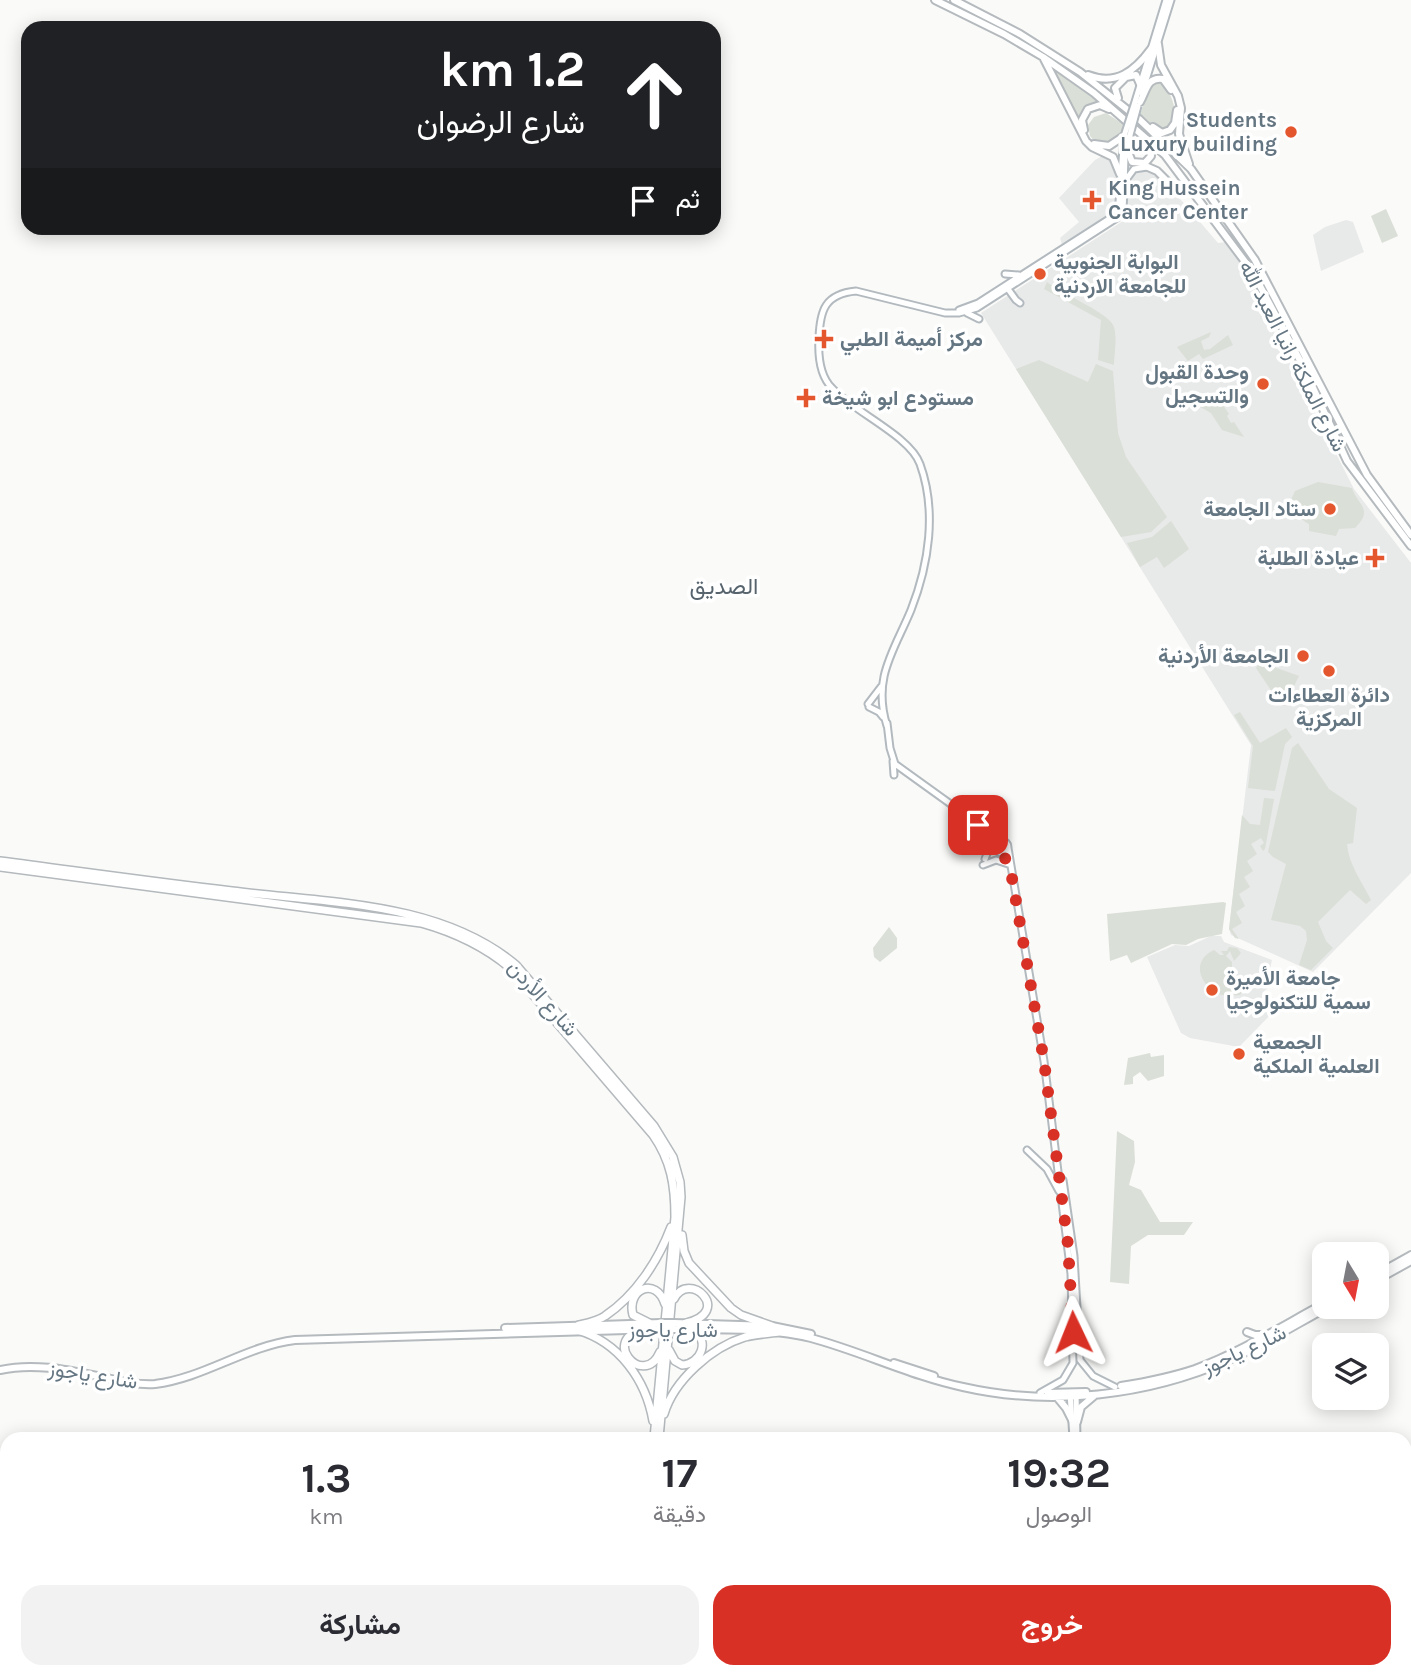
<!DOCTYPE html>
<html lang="ar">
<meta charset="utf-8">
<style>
body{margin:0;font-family:Karla,Vazirmatn,sans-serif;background:#f2f2f3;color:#2b2b33;direction:rtl;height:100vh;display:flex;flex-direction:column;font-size:26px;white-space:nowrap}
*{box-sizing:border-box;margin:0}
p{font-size:23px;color:#7c7c81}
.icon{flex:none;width:38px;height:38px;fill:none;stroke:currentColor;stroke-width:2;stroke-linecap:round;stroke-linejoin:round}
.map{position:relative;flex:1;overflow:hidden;direction:ltr}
.details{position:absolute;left:0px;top:1432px;width:1412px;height:247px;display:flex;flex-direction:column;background:#fff;border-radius:21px 21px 0 0;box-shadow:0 4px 18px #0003;direction:rtl}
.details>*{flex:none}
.banner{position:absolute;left:21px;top:21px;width:700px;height:214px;border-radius:21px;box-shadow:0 4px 18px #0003;direction:rtl;background:#202124;color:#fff;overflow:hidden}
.needle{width:46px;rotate:170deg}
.buttons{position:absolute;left:1312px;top:1242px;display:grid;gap:14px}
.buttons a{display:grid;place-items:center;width:77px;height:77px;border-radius:14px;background:#fff;box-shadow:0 4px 18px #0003;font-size:35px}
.pin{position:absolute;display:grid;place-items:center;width:60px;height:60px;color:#fff;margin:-30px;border-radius:14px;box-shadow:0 4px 10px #0006}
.me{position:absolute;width:77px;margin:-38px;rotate:358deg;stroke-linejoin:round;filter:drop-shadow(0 0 5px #0008)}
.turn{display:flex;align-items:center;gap:24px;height:147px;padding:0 21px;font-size:32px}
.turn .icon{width:91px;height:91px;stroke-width:2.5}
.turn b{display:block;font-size:49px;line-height:60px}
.then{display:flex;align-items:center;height:66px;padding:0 21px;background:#0003;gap:14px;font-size:26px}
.eta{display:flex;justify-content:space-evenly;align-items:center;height:119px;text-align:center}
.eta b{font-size:42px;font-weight:700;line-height:49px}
.primary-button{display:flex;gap:14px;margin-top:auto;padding:14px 21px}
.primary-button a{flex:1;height:80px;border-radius:21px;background:#d93025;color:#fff;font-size:28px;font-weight:700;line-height:80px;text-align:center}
.primary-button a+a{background:#f2f2f3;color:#2b2b33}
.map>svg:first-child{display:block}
.built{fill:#e8e9e9}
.green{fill:#dadfd7}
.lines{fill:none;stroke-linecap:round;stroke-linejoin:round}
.secondary-casing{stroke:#b3babf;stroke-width:9}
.primary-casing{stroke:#b5babe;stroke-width:10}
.trunk-casing{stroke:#b4b9bd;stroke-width:10}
.secondary{stroke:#fff;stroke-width:5}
.primary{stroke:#fff;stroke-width:6}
.trunk{stroke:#fff;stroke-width:7}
.secondary-bridge-casing{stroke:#b3babf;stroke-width:9;stroke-linecap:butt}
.primary-bridge-casing{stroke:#b5babe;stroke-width:10;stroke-linecap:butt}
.secondary-bridge{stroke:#fff;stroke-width:5}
.primary-bridge{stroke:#fff;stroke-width:6}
.route{stroke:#d93025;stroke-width:12;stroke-dasharray:0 21.6}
.poi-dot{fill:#e4572e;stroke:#fff;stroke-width:2.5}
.labels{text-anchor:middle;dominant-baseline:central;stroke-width:7;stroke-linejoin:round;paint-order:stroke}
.poi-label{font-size:21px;font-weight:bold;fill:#657683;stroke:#fff;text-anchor:start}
.street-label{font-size:21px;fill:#657683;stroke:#fff}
.neighbourhood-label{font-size:23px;fill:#57646e;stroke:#fff}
</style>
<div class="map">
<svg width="1411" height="1678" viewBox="0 0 1411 1678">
<rect width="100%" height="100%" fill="#fafaf8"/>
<path class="built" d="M1104,155L1112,159L1121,179L1113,187L1123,204L1115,212L1065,246L1062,245L1060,238L1079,222L1059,198L1095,160Z
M1143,169L1153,172L1182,201L1218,243L1226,242L1234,252L1257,287L1254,292L1354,489L1411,563V873L1313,972L1231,935L1229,929L1251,745L981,313L1123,221L1129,180L1135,171Z
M1346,220L1353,222L1364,252L1321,271L1313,235L1325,227Z
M1211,936H1221L1224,942L1272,960L1270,969L1273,971L1274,979L1272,985L1263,992L1261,1007L1262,1008L1273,997L1280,1005L1239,1047L1190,1038L1181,1033L1147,957L1175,945L1189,946Z"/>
<path class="green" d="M1050,65L1108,108L1091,113L1082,127L1057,75Z
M1161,81C1173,96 1181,115 1168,131L1157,129L1140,115L1150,83Z
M1106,113L1123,124L1122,131L1112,143H1096L1090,136L1088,125L1094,117Z
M1386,209L1398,236L1382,243L1371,216Z
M1047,282C1061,293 1108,313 1113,325C1118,335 1114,354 1114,365L1098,360L1101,320L1044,289Z
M1211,332L1209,337L1201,341L1204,350L1210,349L1228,335L1233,345L1203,359L1199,354L1188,361L1177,347Z
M1039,360L1088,382L1096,364L1113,371L1118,433L1126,457L1167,517L1151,532L1121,537L1016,369Z
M1210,394H1215L1229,414L1227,416L1231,423L1234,422L1244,437L1222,430L1211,413L1195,404Z
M1318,482L1352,488C1358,506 1374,509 1355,528L1339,529L1336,536L1309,531V524C1300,519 1296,515 1295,504L1291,500L1295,491Z
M1171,521L1189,549L1164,568L1157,557L1140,567L1127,543L1152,537Z
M1258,665L1271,666L1299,676L1284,706L1281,705L1256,668Z
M1240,712L1260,743L1286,728L1292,737L1285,744L1275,791L1248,788L1253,746L1234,715Z
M1298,743L1329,789L1357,808L1353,843L1347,844C1348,863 1362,882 1371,900L1366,904L1350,890L1318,922L1326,941L1333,948L1311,970L1299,965L1307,940L1306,931L1300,926L1271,920L1286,864L1273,857L1268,852L1292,748Z
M1264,798L1274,799L1265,849L1263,851L1260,846L1264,843L1261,838L1251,844L1257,854L1247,861L1253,871L1244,877L1250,887L1239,894L1245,906L1236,912L1242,923L1232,929L1239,939L1235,938L1229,929L1242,815L1250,824L1260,825Z
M1223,902L1226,903L1222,934L1198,939L1186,945L1172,944L1131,963L1127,955L1110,961L1107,914Z
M889,927L897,938V948L880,962L874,957L873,948Z
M1229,947L1237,948L1241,953L1234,961L1230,951L1226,956L1232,962V966L1236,973L1230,978L1233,982L1244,977L1253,983L1244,988L1240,995C1232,995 1224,997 1217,993C1198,983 1192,960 1214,950L1220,955H1224L1221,951H1227Z
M1150,1053L1151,1057L1164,1055V1076L1148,1081L1140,1072L1133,1077V1084L1124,1085L1128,1058Z
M1117,1131L1134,1141L1135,1162L1129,1185L1141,1190L1160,1222H1193L1184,1235H1148L1131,1246L1129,1284L1110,1282Z"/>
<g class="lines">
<g class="secondary-casing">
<path id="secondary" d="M1142,93L1171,0
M1134,105L1166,0
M1125,181L1134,169L1147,167
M1005,274L1019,275
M1008,289L1016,300L1020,303
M959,310L978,303L1112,217L1119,202L1124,135
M967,313L979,319
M868,704L881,687
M869,707L879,712L883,717
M887,723L890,748L895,764L1002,841
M887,726C872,678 894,651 911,610C929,564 937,511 920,464C910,436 854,412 832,388C819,375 818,355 819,338C820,310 825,294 856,291L945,313H959L977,308L1120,216L1123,213L1125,157L1130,135
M893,761L894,775
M996 847a6 6 0 1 1 12 0a6 6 0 1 1-12 0Z
M1008,848L1044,1061L1071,1274L1073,1363L1063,1380L1040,1393
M985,859L990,846L989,835
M983,865L996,860L1008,864
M1027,1150L1047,1169L1059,1191
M1063,1180L1074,1256L1080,1360L1093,1376L1115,1387
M1070,1393L1073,1438
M1076,1393L1077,1438
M0,1614L7,1616
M0,1618L7,1621
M97,1671L104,1678
M103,1671L111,1678
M1057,1671V1678
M1062,1671L1063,1678"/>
</g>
<g class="primary-casing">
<path id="primary" d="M935,0L1004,34L1043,57L1094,93L1165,155L1252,271L1303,366L1347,461L1411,546
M954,0L1020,34L1080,72L1139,119L1191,169L1255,260L1367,475L1411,535
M1158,44L1161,65L1178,96L1181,108L1179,134L1189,164
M1044,59L1086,141L1092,147L1113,157L1120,174
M1088,75C1116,86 1135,71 1151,49
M1118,98L1115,88L1126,77L1136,75L1140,84
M1140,102C1146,92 1147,76 1163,79L1171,90
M1153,127L1162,133L1170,130L1175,123L1177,110
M1084,130L1082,120L1088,109L1100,105L1109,109
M1094,144L1109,146L1124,136
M1127,149L1132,162L1145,163L1151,156L1150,144
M1141,164L1157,171L1178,192
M1377,1274L1411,1255
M1377,1280L1411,1261
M674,1323L772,1326L811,1334
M505,1328L661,1323
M674,1329C720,1330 766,1327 811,1338C863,1352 911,1376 963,1387C1051,1407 1147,1396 1229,1360C1263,1345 1295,1325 1328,1307
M1247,1332L1255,1335H1266
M894,1363L934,1376
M0,1370C36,1362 72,1371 107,1378C123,1382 139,1385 155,1384C204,1378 246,1346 295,1340L661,1329
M1121,1386C1146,1382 1171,1377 1195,1369C1241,1352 1282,1326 1325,1303
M1048,1393L1086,1392
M1057,1397L1066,1408L1073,1422
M1077,1422L1081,1407L1094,1396"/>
</g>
<g class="trunk-casing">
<path id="trunk" d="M0,861C77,871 155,882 232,891C326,903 440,901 516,965L654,1126L673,1157L680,1182L681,1197L659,1438
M0,867L421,923C453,932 485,947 510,968L653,1135C671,1161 675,1185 675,1217L654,1438
M682,1235L684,1251L689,1263L731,1308L741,1315L772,1326
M674,1299C689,1269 734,1312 686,1323
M649,1323L633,1315C626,1289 656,1276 665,1304
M579,1325C588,1323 598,1321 605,1316C636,1295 658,1261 671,1227
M577,1330C619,1342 646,1380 653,1421
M646,1330C598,1336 643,1391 660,1352
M669,1350L675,1361L682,1365C701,1364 711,1340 692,1329
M664,1414C674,1380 712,1347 745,1337C756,1334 767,1334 778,1332
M753,1671L762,1678
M764,1671L774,1678"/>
</g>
<use href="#secondary" class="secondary"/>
<use href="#primary" class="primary"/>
<use href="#trunk" class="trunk"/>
<g class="secondary-bridge-casing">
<path id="secondary-bridge" d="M1125,133L1134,105
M1130,135L1138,106"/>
</g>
<g class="primary-bridge-casing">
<path id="primary-bridge" d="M661,1323H674
M661,1329H674"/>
</g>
<use href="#secondary-bridge" class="secondary-bridge"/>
<use href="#primary-bridge" class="primary-bridge"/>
</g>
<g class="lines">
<path class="route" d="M978,825L1005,858L1012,878L1044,1061L1068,1245L1073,1332"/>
</g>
<g class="poi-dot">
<circle cx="1291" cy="132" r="7"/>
<path d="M1088.5 189.5h7v7h7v7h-7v7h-7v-7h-7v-7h7z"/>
<circle cx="1040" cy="274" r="7"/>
<path d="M820.5 328.5h7v7h7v7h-7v7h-7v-7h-7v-7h7z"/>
<circle cx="1263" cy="384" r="7"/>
<path d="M802.5 387.5h7v7h7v7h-7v7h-7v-7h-7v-7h7z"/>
<circle cx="1330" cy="509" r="7"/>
<path d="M1371.5 547.5h7v7h7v7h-7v7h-7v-7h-7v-7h7z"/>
<circle cx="1303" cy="656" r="7"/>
<circle cx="1329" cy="671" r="7"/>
<circle cx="1212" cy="990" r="7"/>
<circle cx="1239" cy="1054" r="7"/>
</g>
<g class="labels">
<g class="poi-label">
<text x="1277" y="120" text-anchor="end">Students<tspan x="1277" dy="24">Luxury building</tspan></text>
<text x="1108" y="188">King Hussein<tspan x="1108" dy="24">Cancer Center</tspan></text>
<text x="1054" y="262">البوابة الجنوبية<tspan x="1054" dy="24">للجامعة الاردنية</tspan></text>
<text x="840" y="339">مركز أميمة الطبي</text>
<text x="1249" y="372" text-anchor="end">وحدة القبول<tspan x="1249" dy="24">والتسجيل</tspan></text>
<text x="822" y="398">مستودع ابو شيخة</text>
<text x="1316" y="509" text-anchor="end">ستاد الجامعة</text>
<text x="1359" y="558" text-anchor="end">عيادة الطلبة</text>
<text x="1289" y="656" text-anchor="end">الجامعة الأردنية</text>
<text x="1329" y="695" text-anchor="middle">دائرة العطاءات<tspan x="1329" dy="24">المركزية</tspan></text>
<text x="1226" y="978">جامعة الأميرة<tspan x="1226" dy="24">سمية للتكنولوجيا</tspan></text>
<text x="1253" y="1042">الجمعية<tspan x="1253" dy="24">العلمية الملكية</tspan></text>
</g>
<g class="street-label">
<text transform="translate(1293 356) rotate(63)">شارع الملكة رانيا العبد الله</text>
<text transform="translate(543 998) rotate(48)">شارع الأردن</text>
<text x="673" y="1330">شارع ياجوز</text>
<text transform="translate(1244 1350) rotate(-25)">شارع ياجوز</text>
<text transform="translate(93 1375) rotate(9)">شارع ياجوز</text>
</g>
<g class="neighbourhood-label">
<text x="724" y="586">الصديق</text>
</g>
</g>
</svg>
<div class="buttons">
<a><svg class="needle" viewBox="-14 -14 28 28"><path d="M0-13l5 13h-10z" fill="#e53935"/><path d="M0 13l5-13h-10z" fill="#7c7c81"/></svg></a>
<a><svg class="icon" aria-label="layers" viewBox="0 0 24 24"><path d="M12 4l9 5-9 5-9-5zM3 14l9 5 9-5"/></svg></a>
</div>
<div class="pin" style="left:978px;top:825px;background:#d93025"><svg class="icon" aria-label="arrive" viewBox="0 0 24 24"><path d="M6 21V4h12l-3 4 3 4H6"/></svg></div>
<svg class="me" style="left:1073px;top:1332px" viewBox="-20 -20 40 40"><path d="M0-17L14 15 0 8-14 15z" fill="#d93025" stroke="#fff" stroke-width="4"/></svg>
<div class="banner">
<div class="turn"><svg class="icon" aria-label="ahead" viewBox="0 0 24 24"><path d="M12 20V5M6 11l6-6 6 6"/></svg><div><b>1.2 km</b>شارع الرضوان</div></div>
<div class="then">ثم<svg class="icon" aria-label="arrive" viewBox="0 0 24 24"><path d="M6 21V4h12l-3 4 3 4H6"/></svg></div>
</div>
<section class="details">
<div class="eta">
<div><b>19:32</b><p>الوصول</p></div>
<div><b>17</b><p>دقيقة</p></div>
<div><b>1.3</b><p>km</p></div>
</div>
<div class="primary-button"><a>خروج</a><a>مشاركة</a></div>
</section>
</div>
